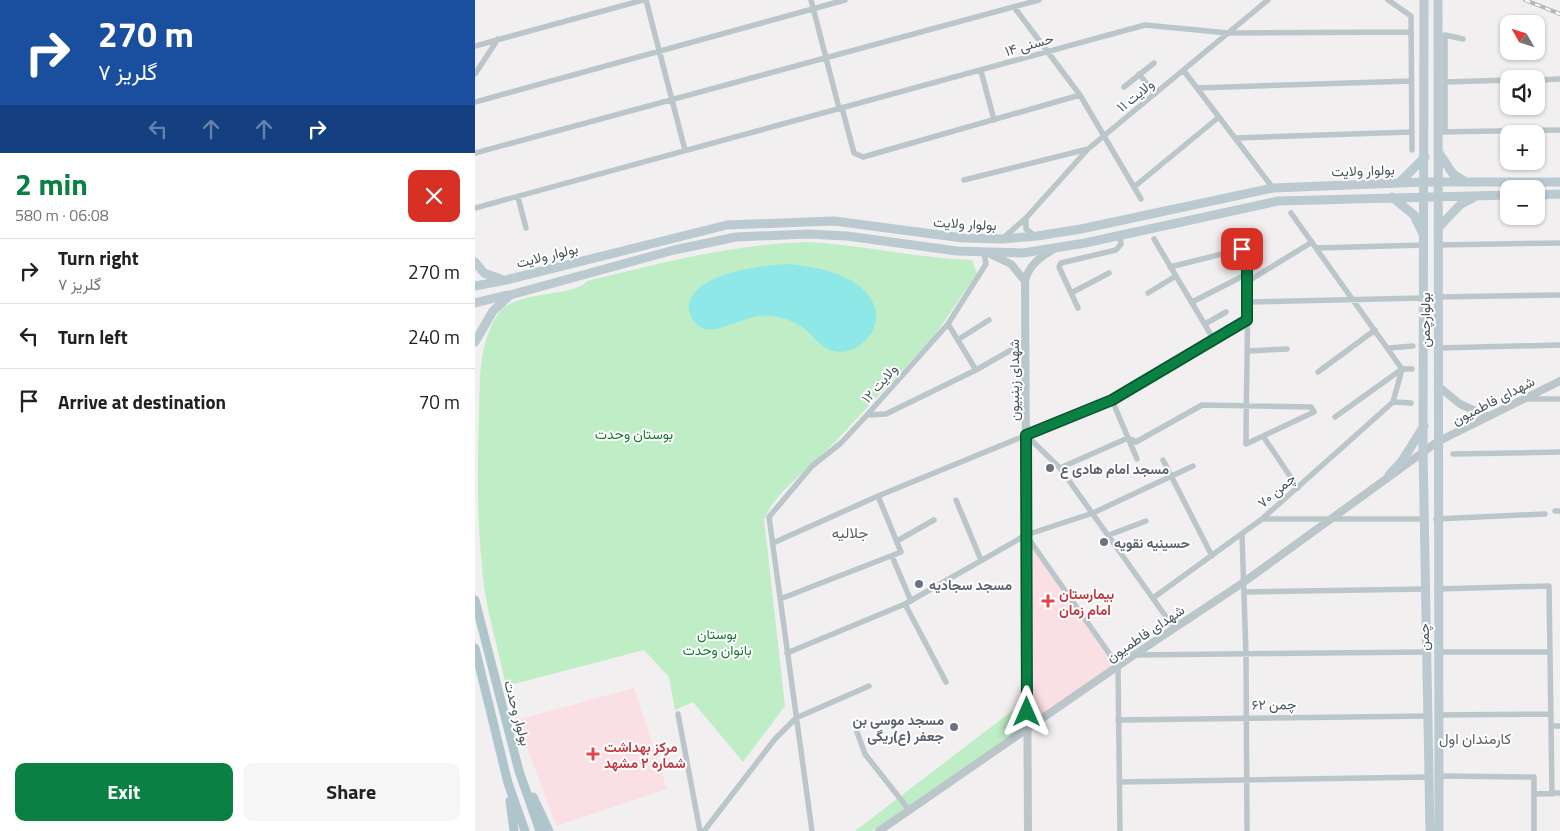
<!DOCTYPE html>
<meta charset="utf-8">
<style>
body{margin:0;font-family:"Titillium Web",Vazirmatn,sans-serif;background:#f6f6f6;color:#202124;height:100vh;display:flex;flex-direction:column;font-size:19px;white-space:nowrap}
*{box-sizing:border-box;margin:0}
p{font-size:16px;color:#757577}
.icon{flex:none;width:28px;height:28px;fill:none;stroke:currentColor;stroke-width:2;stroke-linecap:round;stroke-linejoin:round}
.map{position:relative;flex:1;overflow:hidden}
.panel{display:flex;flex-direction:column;background:#fff;width:475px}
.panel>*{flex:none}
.banner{background:#1a4fa0;color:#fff;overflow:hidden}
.needle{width:32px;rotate:309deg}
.tools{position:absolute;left:1025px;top:15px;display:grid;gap:10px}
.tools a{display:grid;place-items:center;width:45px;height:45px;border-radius:10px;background:#fff;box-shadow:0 1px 4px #0004;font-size:25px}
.pin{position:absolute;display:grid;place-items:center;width:42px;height:42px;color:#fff;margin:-21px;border-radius:10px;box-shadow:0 2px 8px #0006}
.me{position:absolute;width:55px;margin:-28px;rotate:0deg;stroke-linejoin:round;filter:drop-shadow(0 0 4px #0008)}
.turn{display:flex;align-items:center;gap:18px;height:105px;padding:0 15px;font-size:22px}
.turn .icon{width:65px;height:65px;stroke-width:2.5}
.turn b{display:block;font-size:35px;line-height:42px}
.lanes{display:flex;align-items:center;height:48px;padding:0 15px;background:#0003;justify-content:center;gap:25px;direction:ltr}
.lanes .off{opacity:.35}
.round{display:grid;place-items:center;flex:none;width:52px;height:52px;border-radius:10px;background:#f6f6f6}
.headline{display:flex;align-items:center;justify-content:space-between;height:85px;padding:0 15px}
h1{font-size:30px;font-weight:700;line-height:38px;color:#0b8043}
.primary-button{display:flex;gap:10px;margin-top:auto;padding:10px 15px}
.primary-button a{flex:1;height:58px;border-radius:10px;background:#0b8043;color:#fff;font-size:20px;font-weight:700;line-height:58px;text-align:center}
.primary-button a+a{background:#f6f6f6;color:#202124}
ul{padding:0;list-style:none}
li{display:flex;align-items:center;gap:15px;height:65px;padding:0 15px;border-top:1px solid #e0e0e0}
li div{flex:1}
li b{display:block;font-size:19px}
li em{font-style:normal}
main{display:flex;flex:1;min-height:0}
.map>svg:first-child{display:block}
.medical{fill:#fae0e4}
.green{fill:#bfedc6}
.water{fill:#8de8e7}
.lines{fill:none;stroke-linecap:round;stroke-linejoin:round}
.minor{stroke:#bbc6cb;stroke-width:5.5}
.tertiary{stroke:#bbc6cb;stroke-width:8}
.secondary{stroke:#bbcad0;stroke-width:9}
.primary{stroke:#afc5cc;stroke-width:9}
.rail-casing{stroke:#b1b6b9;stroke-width:4}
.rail{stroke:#fff;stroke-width:2;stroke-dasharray:5.5;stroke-linecap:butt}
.route-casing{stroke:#07532c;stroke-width:12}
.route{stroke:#0b8043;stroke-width:9}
.worship-dot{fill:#6b7280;stroke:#fff;stroke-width:2}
.health-dot{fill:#e0444e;stroke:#fff;stroke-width:2}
.labels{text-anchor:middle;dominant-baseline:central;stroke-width:4;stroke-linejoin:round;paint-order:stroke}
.street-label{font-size:14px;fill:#47565b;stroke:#fff}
.park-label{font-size:14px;fill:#1b7a35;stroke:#fff}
.worship-label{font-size:14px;font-weight:bold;fill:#5b616d;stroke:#fff;text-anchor:start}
.health-label{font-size:14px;font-weight:bold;fill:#be3a42;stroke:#fff;text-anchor:start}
.neighbourhood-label{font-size:15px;fill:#5b6163;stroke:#fff}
</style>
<main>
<section class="panel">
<div class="banner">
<div class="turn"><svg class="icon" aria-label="right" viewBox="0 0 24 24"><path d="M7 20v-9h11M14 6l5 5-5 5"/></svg><div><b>270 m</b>گلریز ۷</div></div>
<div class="lanes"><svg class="icon off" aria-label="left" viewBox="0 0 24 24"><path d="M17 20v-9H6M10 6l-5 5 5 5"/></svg><svg class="icon off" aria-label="ahead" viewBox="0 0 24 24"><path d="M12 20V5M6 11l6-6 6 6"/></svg><svg class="icon off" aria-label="ahead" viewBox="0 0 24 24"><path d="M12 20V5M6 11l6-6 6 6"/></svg><svg class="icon" aria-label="right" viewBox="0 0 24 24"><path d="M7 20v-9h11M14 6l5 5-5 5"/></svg></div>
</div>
<div class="headline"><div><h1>2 min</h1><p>580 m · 06:08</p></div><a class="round" style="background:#d93025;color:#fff"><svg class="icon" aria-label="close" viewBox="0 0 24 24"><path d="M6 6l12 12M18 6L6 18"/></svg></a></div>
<ul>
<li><svg class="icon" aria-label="right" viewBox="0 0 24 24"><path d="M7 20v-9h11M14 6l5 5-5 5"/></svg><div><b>Turn right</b><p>گلریز ۷</p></div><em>270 m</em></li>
<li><svg class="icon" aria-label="left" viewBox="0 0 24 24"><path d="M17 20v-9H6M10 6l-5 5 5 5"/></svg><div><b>Turn left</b></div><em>240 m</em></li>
<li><svg class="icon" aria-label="arrive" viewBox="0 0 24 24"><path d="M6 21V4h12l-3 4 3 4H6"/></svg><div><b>Arrive at destination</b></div><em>70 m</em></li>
</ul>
<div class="primary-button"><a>Exit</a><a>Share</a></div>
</section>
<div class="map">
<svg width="1085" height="831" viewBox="0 0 1085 831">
<rect width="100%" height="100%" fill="#f1efef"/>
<path class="medical" d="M550,538L640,665L552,729Z
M159,688L192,789L81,826L42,720Z"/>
<path class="green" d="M333,242C388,245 442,258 497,260L502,273L460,335L360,442L308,491L296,506L289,519L310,706L268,762L218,702L200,710L194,677L169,650L31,686C24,653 14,619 9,586C2,529 2,473 4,416C5,381 3,344 23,314C38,290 101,297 112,281C186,263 257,244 333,242Z
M541,708L538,735L397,831H380Z"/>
<path class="water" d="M312,264C341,267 384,273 398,303C402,310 402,320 399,328C390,347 369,359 349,347C341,341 335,332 327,327C317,320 306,317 295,316C270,313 243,336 227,328C220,324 215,317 214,310C210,274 288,265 312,264Z"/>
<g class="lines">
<path class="minor" d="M171,0L210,150
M336,0L364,108
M913,0L936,16L937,150
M539,7L605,95L666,199
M0,46L168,0
M506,71L519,120
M709,71L798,188
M0,74L23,39
M664,74L680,94
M1061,80L1085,79
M970,82L1034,80
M649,87L679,63
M722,88L936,81
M0,102L370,0
M367,108L379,153L388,157L605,95
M964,132L1085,130
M970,132V35L988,39
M760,138L936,132
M0,153L564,0
M489,180L613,149
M659,187L744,117
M43,197L51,228
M0,208L670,25L753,33L936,32
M816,213L927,369
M551,218V229L560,236
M527,239L551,218L613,149L793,0
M679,239L739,340
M963,245L1085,243
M841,248L949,245
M772,282L837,242
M596,293L634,273
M673,293L701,276
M963,297L1085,295
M717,302L772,274
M772,302L949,298
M603,308L584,267L586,263L641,250L646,244L645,236
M473,324L501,370
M730,324L751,312
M484,339L514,320
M914,348L938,346
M963,348L1085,345
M772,351L812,349
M927,369H937
M843,372L900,330
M1052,399H1085
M637,400L662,459
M918,402L927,369
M392,415L411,414L501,370L550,342
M860,417L927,369
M551,435L585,468L699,628
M788,436L823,488
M978,454L1085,452
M688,460L737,556
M585,468L653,438L661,442L727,405L836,407L839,412L771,444C771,381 774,317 772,253L767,249L695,267
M481,500L506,560
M1080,511H1085
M787,519H950
M961,519L1070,514
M551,535L643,666L645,831
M634,535L671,521
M767,535L771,655L772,831
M422,541L459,520
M298,543L403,496L637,400L772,320
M417,556L436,601
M962,589L1074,586L1077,794
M769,592L951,589
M678,598L787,519L918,402L936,403
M305,599L426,552L403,496
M430,604L471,682
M962,652H1075
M312,653L430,604L551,535L618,513L718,466
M659,655L953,652
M203,714L225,831
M963,715L1076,714
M643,720L954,716
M1077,726H1085
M382,732L390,754L434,810
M963,776L1059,777V831
M644,782L955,777
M1059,794L1085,793
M229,831L300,739L321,718L394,686
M337,831L294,517L337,466L366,443L392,415L473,324L511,264L509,252"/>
<path class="tertiary" d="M515,254L536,264L550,281
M963,386L985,404L1012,416
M404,831L659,655L769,582L962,442L1085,381
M553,831L550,281C554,265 565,257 579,249"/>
<path class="secondary" d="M949,0L948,452L955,831
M963,0L964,831
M964,153L978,174L991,182
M924,183L950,157
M1061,195L1085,194
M917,197L939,215L948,234
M963,228L986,204L998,198
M0,262L9,273L26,279
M0,286L31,280L252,225L359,221L488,238L527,239L562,236L606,229L798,188L950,182H1085
M0,303L32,295
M0,342L18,311L35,295L199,250L261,237L332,234L372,236L482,251L548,253L610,243L803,201L1034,195
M914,475L927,461L949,426"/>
<path class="primary" d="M0,600L44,771L65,831
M0,648L33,783L50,831
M58,797L74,831
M35,801L39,831"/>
<g class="rail-casing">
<path id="rail" d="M1050,0L1085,14"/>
</g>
<use href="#rail" class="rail"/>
</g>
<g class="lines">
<g class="route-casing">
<path id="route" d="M552,712L551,435L637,400L772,320V253L767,249"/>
</g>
<use href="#route" class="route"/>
</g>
<g class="worship-dot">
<circle cx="575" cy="468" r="5"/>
<circle cx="629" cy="542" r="5"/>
<circle cx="444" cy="584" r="5"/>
<circle cx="479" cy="727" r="5"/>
</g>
<g class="health-dot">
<path d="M570.5 593.5h5v5h5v5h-5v5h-5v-5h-5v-5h5z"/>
<path d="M115.5 746.5h5v5h5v5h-5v5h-5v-5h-5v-5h5z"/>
</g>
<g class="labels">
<g class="street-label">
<text transform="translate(554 44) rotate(-16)">حسنی ۱۴</text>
<text transform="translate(660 95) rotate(-39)">ولایت ۱۱</text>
<text transform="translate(888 170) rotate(-2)">بولوار ولایت</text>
<text transform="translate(490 223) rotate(3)">بولوار ولایت</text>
<text transform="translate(72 255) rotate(-14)">بولوار ولایت</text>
<text transform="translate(949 320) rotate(-90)">بولوارچمن</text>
<text transform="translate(538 380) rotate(-90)">شهدای زینبیون</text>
<text transform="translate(404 383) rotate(-49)">ولایت ۱۲</text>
<text transform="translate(1018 400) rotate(-27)">شهدای فاطمیون</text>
<text transform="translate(801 490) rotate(-41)">چمن ۷۰</text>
<text transform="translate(670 633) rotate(-34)">شهدای فاطمیون</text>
<text transform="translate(948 637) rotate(-90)">چمن</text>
<text transform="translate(799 704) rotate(-1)">چمن ۶۲</text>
<text transform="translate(43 713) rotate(75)">بولوار وحدت</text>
</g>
<g class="park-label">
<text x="159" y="433">بوستان وحدت</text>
<text x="242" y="633">بوستان<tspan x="242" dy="16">بانوان وحدت</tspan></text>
</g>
<g class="worship-label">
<text x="585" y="468">مسجد امام هادی ع</text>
<text x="639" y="542">حسینیه نقویه</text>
<text x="454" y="584">مسجد سجادیه</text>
<text x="469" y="719" text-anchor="end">مسجد موسی بن<tspan x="469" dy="16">جعفر (ع)ریگی</tspan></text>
</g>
<g class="health-label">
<text x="584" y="593">بیمارستان<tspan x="584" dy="16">امام زمان</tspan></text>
<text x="129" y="746">مرکز بهداشت<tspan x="129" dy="16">شماره ۲ مشهد</tspan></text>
</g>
<g class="neighbourhood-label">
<text x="375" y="532">جلالیه</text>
<text x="1000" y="738">کارمندان اول</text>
</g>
</g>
</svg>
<div class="tools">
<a><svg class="needle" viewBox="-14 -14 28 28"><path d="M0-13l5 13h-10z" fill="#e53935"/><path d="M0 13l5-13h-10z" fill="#757577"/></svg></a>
<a><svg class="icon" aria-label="sound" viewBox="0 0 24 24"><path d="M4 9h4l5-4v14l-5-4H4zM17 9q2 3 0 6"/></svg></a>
<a>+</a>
<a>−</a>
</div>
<div class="pin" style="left:767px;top:249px;background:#d93025"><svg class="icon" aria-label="arrive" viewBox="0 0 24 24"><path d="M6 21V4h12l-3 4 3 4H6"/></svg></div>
<svg class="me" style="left:552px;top:712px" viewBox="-20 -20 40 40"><path d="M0-17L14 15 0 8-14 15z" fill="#0b8043" stroke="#fff" stroke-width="4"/></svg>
</div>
</main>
